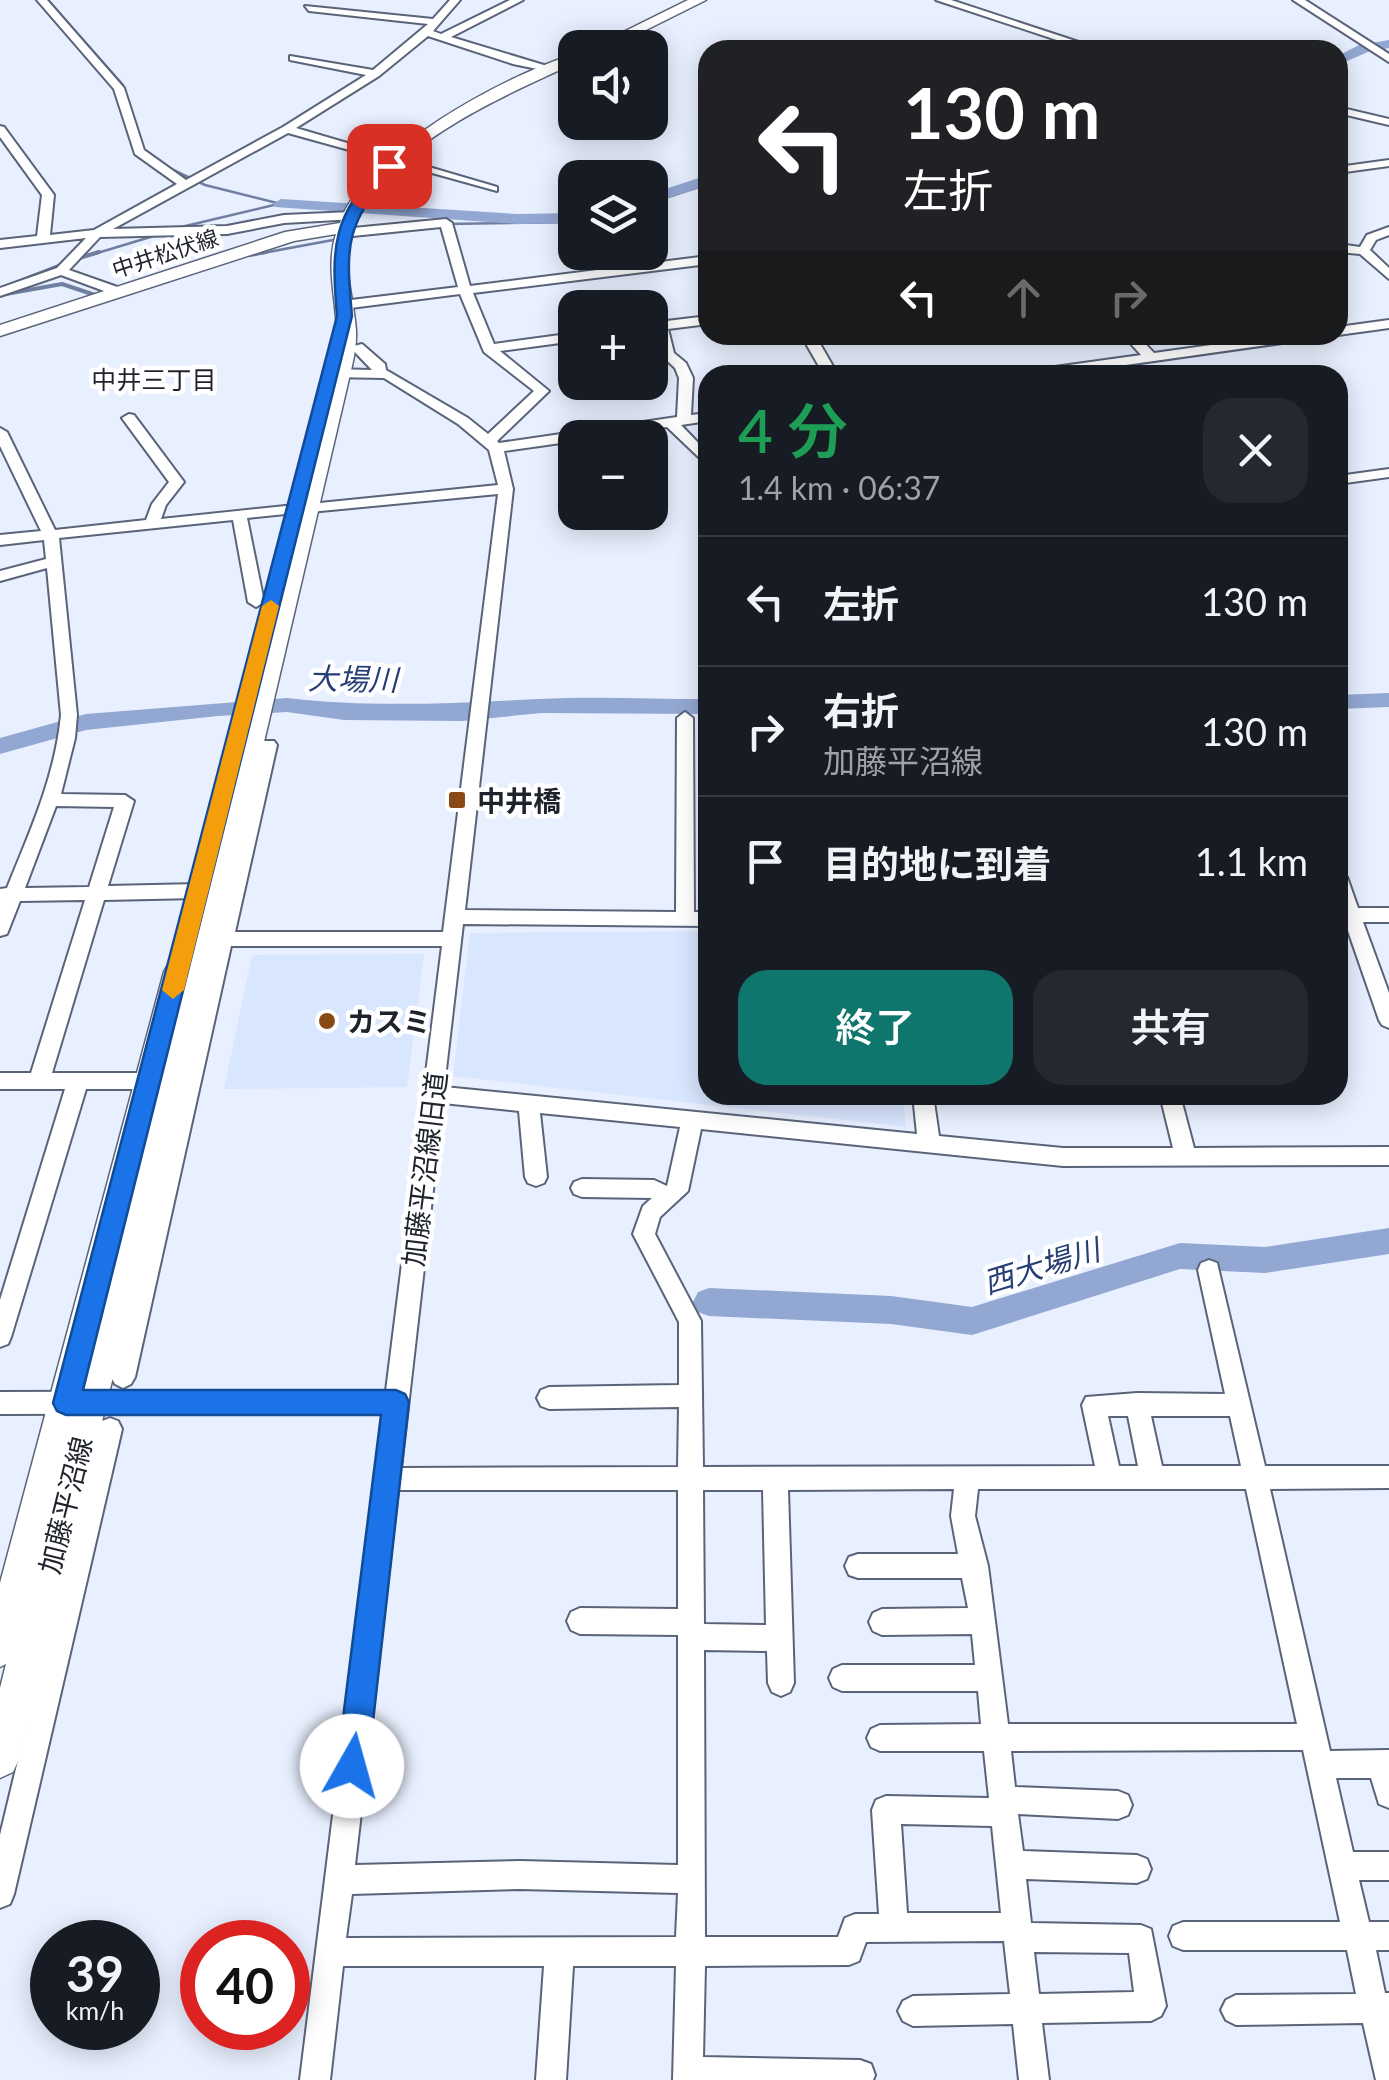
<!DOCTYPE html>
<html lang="ja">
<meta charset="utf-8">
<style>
body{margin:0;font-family:Lato,"Noto Sans JP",sans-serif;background:#242831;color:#f1f3f6;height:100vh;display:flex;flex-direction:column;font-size:38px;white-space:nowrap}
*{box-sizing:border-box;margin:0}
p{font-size:32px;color:#9ea1a6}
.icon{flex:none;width:55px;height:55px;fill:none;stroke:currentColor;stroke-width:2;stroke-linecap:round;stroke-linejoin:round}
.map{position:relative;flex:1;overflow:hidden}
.sheet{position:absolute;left:698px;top:365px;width:650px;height:740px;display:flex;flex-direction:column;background:#171b24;border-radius:30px;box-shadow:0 5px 25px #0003}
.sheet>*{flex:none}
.top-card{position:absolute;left:698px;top:40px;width:650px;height:305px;border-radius:30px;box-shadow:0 5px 25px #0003;background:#202124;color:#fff;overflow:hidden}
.fabs{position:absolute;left:558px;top:30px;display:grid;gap:20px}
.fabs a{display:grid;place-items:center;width:110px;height:110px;border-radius:20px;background:#171b24;box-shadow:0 5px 25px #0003;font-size:50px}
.speed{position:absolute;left:30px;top:1920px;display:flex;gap:20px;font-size:50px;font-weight:700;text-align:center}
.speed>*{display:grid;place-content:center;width:130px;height:130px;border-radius:50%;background:#171b24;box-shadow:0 5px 25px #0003;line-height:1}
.speed small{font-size:25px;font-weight:400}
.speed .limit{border:15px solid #d22;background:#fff;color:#111}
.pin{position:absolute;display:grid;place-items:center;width:85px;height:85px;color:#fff;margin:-42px;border-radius:20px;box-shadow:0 5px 15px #0006}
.me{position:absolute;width:110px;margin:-55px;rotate:7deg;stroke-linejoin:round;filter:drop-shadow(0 0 8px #0008)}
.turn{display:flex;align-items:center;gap:35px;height:210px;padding:0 40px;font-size:45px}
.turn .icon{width:130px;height:130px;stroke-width:2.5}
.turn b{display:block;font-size:70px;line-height:85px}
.lanes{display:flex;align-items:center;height:95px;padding:0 40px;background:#0003;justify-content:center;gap:50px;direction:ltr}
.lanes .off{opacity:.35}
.round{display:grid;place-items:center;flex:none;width:105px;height:105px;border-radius:30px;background:#242831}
.headline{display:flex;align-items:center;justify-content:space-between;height:170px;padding:0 40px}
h1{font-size:60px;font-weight:600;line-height:75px;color:#1e9e55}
.primary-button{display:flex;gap:20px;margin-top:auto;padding:20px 40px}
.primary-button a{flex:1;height:115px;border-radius:30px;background:#0f766e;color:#fff;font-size:40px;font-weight:600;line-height:115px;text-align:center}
.primary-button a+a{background:#242831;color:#f1f3f6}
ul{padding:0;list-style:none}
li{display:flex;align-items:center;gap:30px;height:130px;padding:0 40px;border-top:2px solid #363941}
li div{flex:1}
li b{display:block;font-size:38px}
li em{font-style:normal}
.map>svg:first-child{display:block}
.built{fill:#d9e6ff}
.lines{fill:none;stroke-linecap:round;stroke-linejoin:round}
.stream-far1{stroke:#6f7fa0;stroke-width:2.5}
.stream{stroke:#6f7fa0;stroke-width:4}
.river{fill:#92a7d2;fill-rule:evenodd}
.minor-casing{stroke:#5a6479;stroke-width:4}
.major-casing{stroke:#5a6479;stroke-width:3}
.minor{fill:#fff;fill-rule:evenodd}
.major{fill:#fff;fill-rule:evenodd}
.route{fill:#1a73e8;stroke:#114b97;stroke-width:2.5}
.slow{fill:#f59e0b}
.poi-dot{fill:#8a4a15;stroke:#fff;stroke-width:4}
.labels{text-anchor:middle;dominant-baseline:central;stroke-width:9;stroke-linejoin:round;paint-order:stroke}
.far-street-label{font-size:22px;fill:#1e222b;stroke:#fff}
.far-neighbourhood-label{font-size:25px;fill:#1e222b;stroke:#fff}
.poi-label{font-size:28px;font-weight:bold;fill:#1e222b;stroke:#fff;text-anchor:start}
.street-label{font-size:28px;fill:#1e222b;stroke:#fff}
.water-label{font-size:30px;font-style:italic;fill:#273f75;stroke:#fff}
</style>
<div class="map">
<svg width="1389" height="2080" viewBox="0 0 1389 2080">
<rect width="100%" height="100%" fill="#e8effe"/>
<path class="built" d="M707,931L708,1095H903L906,1127L453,1076L470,933Z
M424,954L407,1087L224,1089L252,955Z"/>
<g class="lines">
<path class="stream-far1" d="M48,0L123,85L133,117
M169,168L205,185L281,204
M650,203L708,184
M445,224L575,222
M177,228L278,204
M91,255L157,235
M252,255L360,235"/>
<path class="stream" d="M250,255L266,252
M76,259L99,252
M0,289L66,263
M0,295L62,284L95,295"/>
<path class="river" d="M1389,40V48L1368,52L1338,65V56L1359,45Z
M708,175V185L650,204V194Z
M281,199L517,214L575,213V223L517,224L275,207L273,204Z
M1389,693V707L1338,709V695Z
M287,698C372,708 454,703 539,699C595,696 652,699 708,699V714L541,713L462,721L344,720L287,712L218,716L86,730L0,754V738L86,714Z
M1389,1228V1254L1265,1273L1180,1269L972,1335L891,1324L709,1316L698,1312L693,1302L698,1292L709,1288L891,1296L972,1307L1180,1243L1265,1247Z"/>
<g class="minor-casing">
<path id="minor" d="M37,0H47L124,88L144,150L186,180L283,127L366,75L290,60V56L373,70L428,24L309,11L305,6L433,19L450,0H460L433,31L441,34L510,0H523L451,37L557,69L552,72L513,64L428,36L379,76L296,128L497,187V191L288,133L113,229L227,226L284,215L351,212L355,213V219L284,223L227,234L100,237L69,270L123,289V295H115L61,275L0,296V288L57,268L86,238L0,248V240L37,236L42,195L0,137V126L4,127L54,195L50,235L94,230L177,184L135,154L114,89Z
M936,0H951L1103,50H1087Z
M1293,0H1305L1389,54V62Z
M1338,107L1389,119V125L1338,113Z
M1389,160V166L1338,173V167Z
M446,219L452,223L470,286L708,256V264L473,293L494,344L575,333V341L500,351L549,391L497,441L499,443L677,417L679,378L675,368L661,355L655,330L650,331V323L708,316V324L668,329L674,353L686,363L693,378L691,415L708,413V421L681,425L708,453V466L667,427L575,438V441L504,451L513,489L465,910L676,912L677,718L685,712L693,718L694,912H708V926L463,924L444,1087L917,1134L913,1095H933L939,1136L1063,1148H1173L1160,1095H1180L1194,1148L1389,1147V1165L1063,1166L701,1129L688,1191L660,1217L655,1234L701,1321L703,1467L1095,1466L1082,1405L1086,1397L1137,1393L1225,1394L1198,1270L1201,1263L1209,1260L1217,1263L1265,1466H1389V1488L1270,1489L1330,1751L1389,1750V1808L1379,1804L1371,1778H1336L1353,1852H1389V1880H1359L1369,1922H1389V1950H1376L1385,1993H1389V2080H1376L1363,2023L1236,2025L1226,2020L1221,2010L1226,2000L1236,1995L1356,1994L1347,1950H1183L1173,1946L1169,1936L1173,1926L1183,1922H1340L1303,1750L1011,1751L1015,1787L1118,1791L1128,1795L1132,1805L1128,1815L1118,1819L1018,1814L1023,1851L1137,1855L1147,1859L1151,1869L1147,1879L1137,1883L1026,1879L1031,1923L1141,1925L1151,1929L1166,2006L1161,2016L1151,2021L1042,2023L1049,2080H1019L1013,2024L913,2026L903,2021L898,2011L903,2001L913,1996L1010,1994L1004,1941L866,1942L859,1961L849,1965L705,1966L703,2057L860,2060L871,2064L875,2075L873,2080H673L676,1966H573L566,2080H536L544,1966H343L330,2080H300L383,1413L0,1414V1392L386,1391L442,946H231L135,1377L131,1384L123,1388L115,1384L111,1377L212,946L204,939L207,934L216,932L262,741H274L277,745L235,932H443L498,494L310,512L303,508L310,504L498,485L489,450L458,424L384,378L330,377L323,373L330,369L372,370L350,347L362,344L385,364L386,370L468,418L488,434L534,391L484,352L460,294L343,309L337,305L343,301L458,287L441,227L343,237L337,233L343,229ZM443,1103L519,1111L525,1177L528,1183L536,1186L544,1183L547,1177L540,1113L680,1127L667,1186L654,1180L582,1179L574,1182L571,1188L574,1194L582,1197L652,1198L643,1206L633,1234L679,1322V1385L549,1387L541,1390L537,1398L541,1406L549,1409L679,1407L678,1467L401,1468ZM1108,1416H1128L1138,1466H1119ZM1151,1416H1230L1241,1466H1162ZM954,1489L951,1516L958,1554H858L849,1557L845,1566L849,1575L858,1578H962L968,1608L882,1609L873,1613L869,1622L873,1631L882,1635L972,1634L975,1665H842L833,1669L829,1678L833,1687L842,1691H978L981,1724L880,1725L871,1729L867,1738L871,1747L880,1751H984L989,1798L886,1796L876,1800L872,1810L879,1914H855L845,1918L838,1937H705L704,1650L767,1651L768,1683L772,1692L781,1696L790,1692L794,1683L788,1490ZM978,1489H1246L1297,1724H1008L988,1566L975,1516ZM398,1490H678V1609L580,1608L571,1612L567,1621L571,1630L580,1634L678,1635V1865L520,1861L355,1865ZM703,1490H763L766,1625L704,1624ZM901,1824L992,1826L1001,1913H907ZM520,1889L678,1893L676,1937L346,1938L352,1894ZM1034,1952L1129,1953L1134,1992L1039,1994Z
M1389,227V235L1376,240L1370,250L1389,268V279L1360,254L1338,252V244L1360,247L1367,235Z
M1389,320V328L1338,335V327Z
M801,335H815L838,375H824Z
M1123,335H1137L1154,353L1282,335H1317L1310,339L1055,375H1019L1026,371L1141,355Z
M129,414L134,415L184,482L166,505L161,519L295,505L302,509L295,513L247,518L264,602L256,607L248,602L233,520L59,538L77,715L75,738L61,794L125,795L134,801L108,886L198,884L207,891L198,898L104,900L52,1073H150L157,1075L160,1081L157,1087L150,1089H86L11,1337L8,1344L0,1347V1300L65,1089H0V1073H31L85,900L20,901L7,934L0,936V889L7,888C30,831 55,777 61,715L47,568L0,581V571L46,559L44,540L0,545V535L41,531L0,446V428L7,432L55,530L146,520L152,504L169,482L122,418ZM56,806L114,807L89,887L25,888Z
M1389,469V477L1338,484V476Z
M1338,870L1347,877L1358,908H1389V922H1363L1389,993V1028L1382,1025L1379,1020L1345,922L1338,921Z
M110,1418L118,1421L122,1429L14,1894L10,1904L0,1908V1835L98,1429L102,1421Z"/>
</g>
<g class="major-casing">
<path id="major" d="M688,0H706L610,48H591Z
M575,54V63C498,99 367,152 349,246C344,273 354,302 356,330C357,348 352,366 348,383L161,1182L19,1759L13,1772L0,1778V1688L6,1664L0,1667V1583L164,972L168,965H185L335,357C343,316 323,274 336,234L294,241L0,336V325L285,232L340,223C364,151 506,75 575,54Z"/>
</g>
<use href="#minor" class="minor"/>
<use href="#major" class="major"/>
</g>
<path class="route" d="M385,163L396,166C346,224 345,241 352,316L83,1390H396L405,1394L409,1402L368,1766L363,1777L352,1781L341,1777L337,1766L381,1415H66L57,1411L53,1403L337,316C331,246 332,215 385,163Z"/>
<path class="slow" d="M271,600L279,606L184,990L173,999L162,990L262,606Z"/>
<g class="poi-dot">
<rect x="447" y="790" width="20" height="20" rx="5"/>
<circle cx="327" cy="1021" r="10"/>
</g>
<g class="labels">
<g class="far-street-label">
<text transform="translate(165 253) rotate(-18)">中井松伏線</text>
</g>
<g class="far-neighbourhood-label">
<text x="154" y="379">中井三丁目</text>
</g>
<g class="poi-label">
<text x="477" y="800">中井橋</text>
<text x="347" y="1021">カスミ</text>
</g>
<g class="street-label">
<text transform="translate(424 1169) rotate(-83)">加藤平沼線旧道</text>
<text transform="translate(65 1505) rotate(-76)">加藤平沼線</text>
</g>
<g class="water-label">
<text transform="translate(353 678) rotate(1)">大場川</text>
<text transform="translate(1041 1265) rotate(-17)">西大場川</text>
</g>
</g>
</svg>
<div class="fabs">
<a><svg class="icon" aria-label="sound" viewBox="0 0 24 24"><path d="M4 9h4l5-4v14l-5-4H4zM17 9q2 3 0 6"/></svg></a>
<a><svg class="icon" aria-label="layers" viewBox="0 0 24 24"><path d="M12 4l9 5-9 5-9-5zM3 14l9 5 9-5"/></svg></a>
<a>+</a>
<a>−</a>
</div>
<div class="speed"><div>39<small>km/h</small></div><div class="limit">40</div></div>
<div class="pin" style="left:389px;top:166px;background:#d93025"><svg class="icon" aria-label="arrive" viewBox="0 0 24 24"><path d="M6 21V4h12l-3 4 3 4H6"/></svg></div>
<svg class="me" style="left:352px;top:1766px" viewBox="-20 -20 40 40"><circle r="19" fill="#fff"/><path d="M0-13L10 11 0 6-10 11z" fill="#1a73e8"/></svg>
<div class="top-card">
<div class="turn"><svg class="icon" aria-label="left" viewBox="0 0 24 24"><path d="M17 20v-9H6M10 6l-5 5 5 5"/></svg><div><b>130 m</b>左折</div></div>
<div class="lanes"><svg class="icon" aria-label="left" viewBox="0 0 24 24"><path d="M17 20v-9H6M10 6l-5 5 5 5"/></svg><svg class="icon off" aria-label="ahead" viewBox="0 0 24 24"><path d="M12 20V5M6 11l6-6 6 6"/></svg><svg class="icon off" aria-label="right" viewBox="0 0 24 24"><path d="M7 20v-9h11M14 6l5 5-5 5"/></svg></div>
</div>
<section class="sheet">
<div class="headline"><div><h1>4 分</h1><p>1.4 km · 06:37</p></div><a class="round"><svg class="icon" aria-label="close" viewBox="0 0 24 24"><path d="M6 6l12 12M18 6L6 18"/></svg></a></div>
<ul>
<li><svg class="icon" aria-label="left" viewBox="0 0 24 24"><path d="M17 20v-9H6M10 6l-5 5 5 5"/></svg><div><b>左折</b></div><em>130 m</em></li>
<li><svg class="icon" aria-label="right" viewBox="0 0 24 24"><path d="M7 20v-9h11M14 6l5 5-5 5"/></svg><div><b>右折</b><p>加藤平沼線</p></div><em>130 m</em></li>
<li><svg class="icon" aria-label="arrive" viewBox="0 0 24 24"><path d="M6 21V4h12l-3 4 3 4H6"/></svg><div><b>目的地に到着</b></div><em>1.1 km</em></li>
</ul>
<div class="primary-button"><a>終了</a><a>共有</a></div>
</section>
</div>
